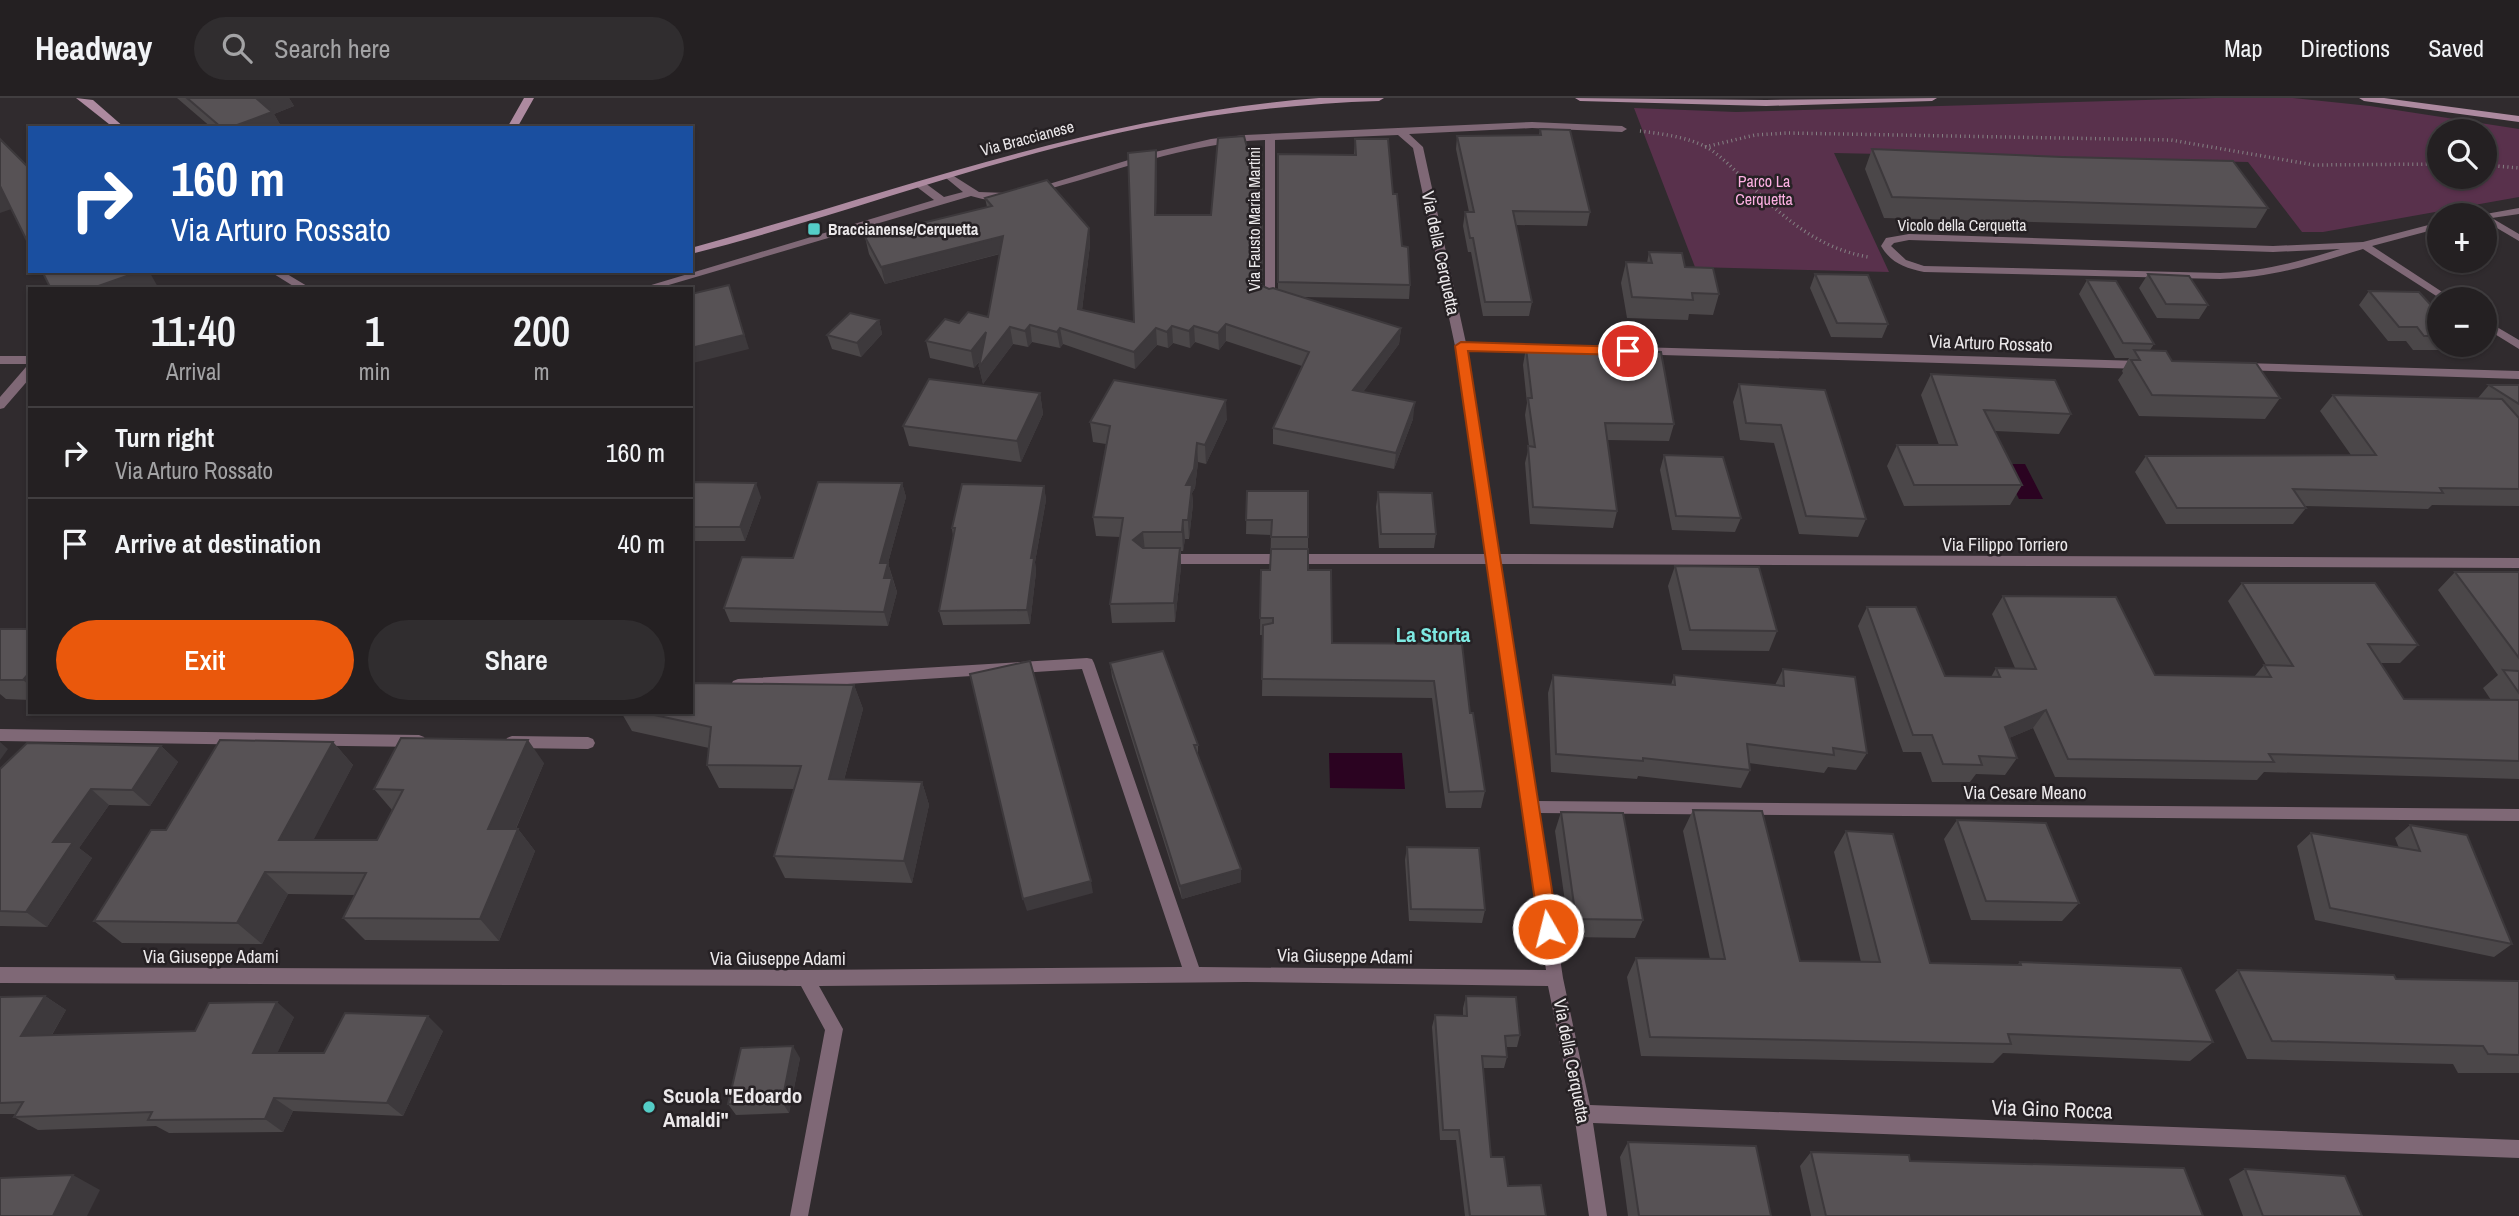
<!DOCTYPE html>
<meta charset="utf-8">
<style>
body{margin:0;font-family:"Archivo Narrow",sans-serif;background:#302d2f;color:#f1f3f6;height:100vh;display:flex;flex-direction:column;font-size:26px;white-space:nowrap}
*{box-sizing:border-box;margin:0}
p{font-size:23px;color:#a3a3a5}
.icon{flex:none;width:38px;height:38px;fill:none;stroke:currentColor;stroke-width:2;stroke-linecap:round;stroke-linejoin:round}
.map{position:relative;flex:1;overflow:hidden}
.drawer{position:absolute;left:28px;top:189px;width:665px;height:427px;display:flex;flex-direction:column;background:#242022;border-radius:0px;box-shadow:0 2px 5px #0004,0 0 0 2px #413e40}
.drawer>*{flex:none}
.guide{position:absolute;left:28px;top:28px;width:665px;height:147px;border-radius:0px;box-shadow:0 2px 5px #0004,0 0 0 2px #413e40;background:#1a4fa0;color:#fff;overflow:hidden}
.tools{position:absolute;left:2427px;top:21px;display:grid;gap:14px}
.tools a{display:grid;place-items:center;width:70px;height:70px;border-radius:50%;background:#242022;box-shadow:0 2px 5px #0004,0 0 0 2px #413e40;font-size:35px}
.pin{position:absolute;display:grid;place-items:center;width:60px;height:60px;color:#fff;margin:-30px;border:4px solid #fff;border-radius:50%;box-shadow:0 2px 7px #0007}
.me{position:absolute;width:77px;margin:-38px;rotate:352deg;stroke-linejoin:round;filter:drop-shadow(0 0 5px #0008)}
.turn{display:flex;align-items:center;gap:24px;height:147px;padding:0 28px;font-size:32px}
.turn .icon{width:91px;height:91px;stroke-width:2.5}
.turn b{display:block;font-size:49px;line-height:60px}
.eta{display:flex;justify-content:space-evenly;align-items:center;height:119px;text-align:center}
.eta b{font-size:42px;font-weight:600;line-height:49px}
.action{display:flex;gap:14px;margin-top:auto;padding:14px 28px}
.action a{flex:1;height:80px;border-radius:42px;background:#ea580c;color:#fff;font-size:28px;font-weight:600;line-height:80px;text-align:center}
.action a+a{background:#302d2f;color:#f1f3f6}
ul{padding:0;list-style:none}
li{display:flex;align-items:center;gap:21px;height:91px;padding:0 28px;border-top:2px solid #413e40}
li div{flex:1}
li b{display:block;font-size:26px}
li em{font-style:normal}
header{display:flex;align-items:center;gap:42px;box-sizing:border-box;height:98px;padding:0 35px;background:#242022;border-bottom:2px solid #413e40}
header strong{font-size:33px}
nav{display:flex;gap:38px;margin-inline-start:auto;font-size:24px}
.search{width:490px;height:63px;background:#302d2f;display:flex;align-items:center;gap:18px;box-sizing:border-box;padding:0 24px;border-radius:38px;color:#a3a3a5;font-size:26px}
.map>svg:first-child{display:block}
.green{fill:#59314c;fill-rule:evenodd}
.water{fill:#2b0321}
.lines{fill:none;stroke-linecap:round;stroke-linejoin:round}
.path{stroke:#848083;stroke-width:3.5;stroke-dasharray:1 3.5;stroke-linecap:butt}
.lane{fill:#7f6876;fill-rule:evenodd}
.street{fill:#7f6876;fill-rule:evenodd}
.secondary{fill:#ad8aa0;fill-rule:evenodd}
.wall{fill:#4b4749}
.shaded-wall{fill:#3d393c}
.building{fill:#575255;stroke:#3d393c;stroke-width:2}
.route{fill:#ea580c;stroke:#983908;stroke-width:2}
.poi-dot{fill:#54cdc7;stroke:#262124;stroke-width:2.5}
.labels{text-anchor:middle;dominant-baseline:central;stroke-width:5;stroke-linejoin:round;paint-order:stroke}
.far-street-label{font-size:16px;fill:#ebe8ea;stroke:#262124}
.far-park-label{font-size:16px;fill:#fcb0e2;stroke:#262124}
.far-poi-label{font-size:16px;font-weight:bold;fill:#ebe8ea;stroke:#262124;text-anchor:start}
.street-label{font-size:18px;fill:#ebe8ea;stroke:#262124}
.quarter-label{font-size:21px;font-weight:bold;fill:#7ee9e2;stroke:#262124}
.near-poi-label{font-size:21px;font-weight:bold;fill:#ebe8ea;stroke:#262124;text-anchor:start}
.near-street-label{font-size:21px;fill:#ebe8ea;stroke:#262124}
</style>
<header>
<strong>Headway</strong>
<div class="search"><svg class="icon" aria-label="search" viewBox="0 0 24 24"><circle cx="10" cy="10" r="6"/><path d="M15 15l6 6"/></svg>Search here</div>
<nav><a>Map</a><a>Directions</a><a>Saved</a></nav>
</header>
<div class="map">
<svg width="2519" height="1118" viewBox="0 0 2519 1118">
<rect width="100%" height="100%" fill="#302b2e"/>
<path class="green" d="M2214,0H2293L2370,8L2519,31V99L2323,134H2302L2248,64L1834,55L1889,174L1695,169L1634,10L1736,14ZM2440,33H2485V79H2440Z"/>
<path class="water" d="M2002,366H2025L2043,401H2019Z
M1329,655H1402L1405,691L1330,690Z"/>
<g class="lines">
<path class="path" d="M1640,33C1663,36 1688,39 1708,50C1724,60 1736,74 1749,86C1785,121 1818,150 1868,159
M1705,49L1755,37L1787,35L2171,42L2314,67L2440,66
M2485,67L2519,70"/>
<path class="lane" d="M2485,116L2519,136V143L2485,123V117H2481Z
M0,258H30V266H0Z
M1164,456H1491L1498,461L1491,466H1164L1157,461Z"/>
<path class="street" d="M1532,24L1622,28L1627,31L1622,34L1532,30L1409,36L1423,49L1466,245L1544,247L1550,251L1544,255L1467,252L1499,456L2519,460V470L1500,466L1536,703L2519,711V723L1538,715L1563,880L1590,1007L2519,1042V1060L1593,1025L1607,1118H1589L1574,1016L1548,888L1245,884L819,888L843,931L808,1118H790L825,932L801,888L0,885V869L806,872L1182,869L1082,571L738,593L733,591L731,587L733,583L738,581L1087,560L1092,561L1094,565L1199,869L1546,872L1455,248L1413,50L1398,37L1275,42V202L1270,205L1265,202V42C1185,45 1111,75 1034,95L1029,92L1155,54L1211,41L1245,37Z
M949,75L979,94L1007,95L1012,98C1000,105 984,102 971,98L655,191H638L934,102L917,89V85H925L944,99L963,94L946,80V76Z
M2519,110V116L2485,121V117H2480Z
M2440,124V130L2372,148L2453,201H2441L2363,151C2313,166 2273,180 2220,181L1924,174C1905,170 1891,165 1881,148L1886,140L1909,136L2273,148L2363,144ZM1909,142L2273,154L2340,151C2298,164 2264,173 2220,175L1924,168L1906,162L1891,148L1894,145Z
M269,173H282L312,191H298Z
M2485,222L2519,242V251L2485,230Z
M1564,247L2142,263L2148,267L2142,271L1560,254L1558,251Z
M2243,265L2519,273V281L2239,272L2237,269Z
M30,268V280L4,310L0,311V299L26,269Z
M0,631L419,637L424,639L426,643L424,647L419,649L0,643Z
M512,638L588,639L593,641L595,645L593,649L588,651L512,650L507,648L505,644L507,640Z"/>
<path class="secondary" d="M76,0L93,2L125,30H114Z
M524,0H534L517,30H507Z
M1319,0H1384L1379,3C1284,6 1192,18 1100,39C962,71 829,121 691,156V150C899,93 1102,16 1319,0Z
M1575,0L1766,2L1937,0L1932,3L1766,8L1580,3Z
M2359,0H2384L2519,18V24L2364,3Z"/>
</g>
<path class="wall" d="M177,0H289L294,8L274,16L282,30H212Z
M1540,31L1590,114L1587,128L1516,127L1532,204L1529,218H1483L1471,154H1468L1463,128L1465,114H1469L1456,51L1457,38L1539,37Z
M1355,41L1393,96L1402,148L1410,187L1409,201L1303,199L1401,230L1399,246L1363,294L1413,321L1394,371L1273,346V330L1302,268L1226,243L1219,252L1195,244L1190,250L1173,245L1168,250L1157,247L1135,271L1063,246L1060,250L1032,244L1028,249L1013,246L983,286L979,269L981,262L974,270L930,260L926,243L959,225L988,219L1000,156L885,186L869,156L865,139L987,109L985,100L1089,130L1090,147L1082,212L1134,224L1157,68L1156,117H1211L1248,53L1262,54V188L1269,191H1278V56L1354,57Z
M1872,51L2268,110L2256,130L1884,120L1865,71Z
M1649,154L1685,169L1719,196L1713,217L1689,216L1688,222L1627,220L1621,185L1626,164L1647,165Z
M1815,176L1888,226L1882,240L1831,239L1810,190Z
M2148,176L2208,207L2199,221L2157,220L2139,190Z
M2087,182L2154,246L2150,252L2172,263L2280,300L2265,321L2139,318L2118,282L2123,275L2122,273L2129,260H2115L2079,196Z
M2369,193L2440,217V247H2451L2446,252H2413L2406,243H2388L2359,207Z
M879,222L882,236L861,259L832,251L827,237Z
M1526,250L1674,326L1669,343L1607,342L1617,413L1613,430L1530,426L1525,365L1529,348L1525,317L1527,305L1523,267Z
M1931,276L2071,316L2059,336L1995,333L2022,387L2010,407L1904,408L1887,368L1897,347H1939L1921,297Z
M1739,286L1825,292L1866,421L1858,439L1799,436L1774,345L1740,342L1733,304Z
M2489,287H2519V408L2432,407L2428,411L2305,408L2306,410L2293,426H2166L2135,374L2146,358L2351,357L2320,313L2333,297L2478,300Z
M1040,295L1043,316L1021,364L909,348L903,328Z
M1227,321L1206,366L1198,364L1195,390L1192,395L1193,406L1189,441H1185L1183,453H1181V469L1175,524L1112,525L1110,506L1120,439L1096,438L1093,419L1106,346L1093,344L1090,324Z
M1664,357L1741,420L1735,434L1672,432L1660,372Z
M691,384L761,399L745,443H691Z
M902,385L906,399L888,465L897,494L888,528L730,524L724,510L793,460Z
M1044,388L1046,402L1035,464L1036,474L1030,526L943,527L939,513L953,438L952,430Z
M1247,393L1308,439V472L1332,545L1462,546L1470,615L1485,693L1481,710H1446L1432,600L1262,598L1263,537H1260L1261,472H1270L1271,437L1246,436Z
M1378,394L1436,436L1434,450H1379L1376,409Z
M1675,468L1777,533L1769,553L1682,552L1668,488Z
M2455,474H2519V681L2264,674L2257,682L2055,679L2033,630L2009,640L2017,660L2005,677L1976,676L1970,684H1932L1921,654H1903L1858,528L1867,509L1945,578L1991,579L1996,570H2015L1992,516L2003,498L2155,577L2254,579L2264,567H2266L2228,503L2242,485L2418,547L2400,565H2380L2404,601L2491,602L2483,590L2498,577L2438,492Z
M30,529V602L6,601L0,596V531H28Z
M1110,565L1198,647V658L1241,771V784L1182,801L1112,579Z
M1783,571L1867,655L1856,672L1828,669L1824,675L1749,665L1750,672L1741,690L1638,678L1637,681L1551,674L1548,595L1553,577L1671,587L1674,577L1775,587Z
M854,587L863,611L844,682L922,684L929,707L912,785L785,780L774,758L794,691L719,690L707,667L709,650L632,633L621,614H691Z
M333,644L353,667L313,742H377L392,712L374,691L544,665L516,731H518L535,753L499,843L365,842L343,820L355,797L288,796L262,846L122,845L94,823L166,732Z
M161,648L178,664L150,708L109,707L79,750L92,760L47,829L0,828V671Z
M1693,712L1800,863L1861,864L1834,754L1846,733L1930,865L2017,867L2020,864L2213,944L2190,963L2003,955L1993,965L1641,958L1627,879L1636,860L1710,861L1683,733Z
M1561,714L1643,822L1635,840L1570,839L1555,733Z
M1957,722L2079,805L2062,823L1971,822L1944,741Z
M2410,727L2512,846L2494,859L2315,822L2297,748L2311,735L2399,750L2395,740Z
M1407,749L1485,812L1482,825L1409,823L1405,762Z
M2238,872L2396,881L2519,883V975H2458L2453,966L2247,961L2215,892Z
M45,898L66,912L52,937L195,933L294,919L277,955H324L443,933L403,1018L293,1013L283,1034L169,1035L156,1028L38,1032L14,1019L16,1016H0V899Z
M1466,898L1520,937L1517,949H1506L1507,959L1504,970H1483L1491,1059L1508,1088L1546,1118H1465L1456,1042H1440L1432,929L1435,917L1463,918V910Z
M800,960L789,1015L736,1017L728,1006Z
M1628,1044L1771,1118H1628L1620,1059Z
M1811,1054L1910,1063L2203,1118H1811L1800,1068Z
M2245,1071L2362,1118H2243L2229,1081Z"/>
<path class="shaded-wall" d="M260,0H289L294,8L274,16L282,30H229L257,1Z
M1156,52L1157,68L1156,133L1155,117Z
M0,88L17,109L0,115Z
M1089,130L1090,147L1080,228L1078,211Z
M1003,138L1006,154L885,186L881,169Z
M141,173H149L159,191H90Z
M729,187L749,251L693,265L691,260V250Z
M879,222L882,236L861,259L857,245Z
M1226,226V243L1219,252L1218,235Z
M1030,227L1032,244L1028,249L1025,233Z
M1172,228L1173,245L1168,250L1167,234Z
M1194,228L1195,244L1190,250L1189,233Z
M1010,229L1013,246L983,286L979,269Z
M1060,230L1063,246L1060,250L1057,234Z
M1156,230L1157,247L1135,271L1134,254Z
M1401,230L1399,246L1352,309L1353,292Z
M986,234L989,251L974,270L971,253Z
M1040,295L1043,316L1021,364L1017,343Z
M1226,302L1227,321L1206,366L1205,347Z
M1415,304L1413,321L1394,371L1396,355Z
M1197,345L1198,364L1195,390L1192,395L1193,406L1189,441L1186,387Z
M756,385L761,399L745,443L740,429Z
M902,385L906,399L888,465L892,479L889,494L880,465Z
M1044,388L1046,402L1035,464L1036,474L1030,526L1027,512L1031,460Z
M1183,422L1185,441L1183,453L1182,434Z
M1143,434L1145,453L1133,442Z
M1180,450L1181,469L1175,524L1174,505Z
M892,480L897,494L888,528L884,514Z
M30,574V588L23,582Z
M854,587L863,611L838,704L829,681Z
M2046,612L2033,630L1993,647L2005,629Z
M528,642L544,665L506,753L488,731Z
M0,644L8,651L0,662Z
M333,644L353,667L302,764L279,742Z
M161,648L178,664L150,708L132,692Z
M922,684L929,707L912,785L904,763Z
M91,691L109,707L79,750L92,760L47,829L26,814L53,744Z
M518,731L535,753L499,843L480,821Z
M1241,771V784L1182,801L1180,788Z
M265,774L288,796L262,846L237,825Z
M1091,783L1093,795L1027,813L1023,801Z
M45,898L66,912L43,952L21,938Z
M277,904L294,919L271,969L253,955Z
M428,918L443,933L403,1018L387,1005Z
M793,948L800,960L789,1015L782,1004Z
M274,1000L293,1013L283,1034L265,1021Z
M73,1077L100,1092L87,1118H53Z"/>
<path class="building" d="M187,0H260L257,1L272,14L229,30H222Z
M1540,31L1570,32L1590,114L1513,113L1532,204H1485L1473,140H1470L1465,114H1474L1457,38L1541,37Z
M1244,38L1248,53L1262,54V182L1247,181L1269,191L1273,190L1401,230L1353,292L1415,304L1396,355L1273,330L1309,254L1226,226L1218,235L1194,228L1189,233L1172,228L1167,234L1156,230L1134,254L1060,230L1057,234L1030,227L1025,233L1010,229L979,269L986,234L971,253L926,243L945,221L959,225L968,214L988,219L1003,138L881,169L865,139L992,108L985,100L1047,82L1089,130L1078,211L1134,224L1128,55L1156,52L1155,117H1211L1218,40Z
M0,41L30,71V149L0,88Z
M1355,41H1388L1393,96H1397L1402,148L1408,149L1410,187L1278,184V56L1356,57Z
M1872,51L2062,59L2233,63L2268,110L1892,99Z
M1649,154L1682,155L1685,169L1713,170L1719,196L1692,195L1693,202L1632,199L1626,164L1652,165Z
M42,173H141L90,191H51Z
M1815,176L1868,177L1888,226L1837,225Z
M2148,176L2189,178L2208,207L2166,206Z
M2087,182L2116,183L2154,246L2123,245Z
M729,187L744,237L691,250V196Z
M170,188H271L269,191H167Z
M2369,193L2419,194L2440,217V238H2424L2417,229H2399Z
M850,215L879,222L857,245L827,237Z
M1526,250L1661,254L1674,326L1605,325L1617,413L1533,409L1528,348L1535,349L1528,300H1532Z
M2134,252L2166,253L2172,263L2256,265L2280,300L2152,297L2131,262H2140Z
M1931,276L2055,282L2071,316L1984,312L2022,387H1914L1897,347H1957Z
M929,281L1040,295L1017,343L903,328Z
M1114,282L1226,302L1205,347L1197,345L1194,371L1186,387H1192L1188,422H1183L1182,434H1143L1133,442L1143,450H1180L1174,505L1110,506L1123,420L1093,419L1110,328L1090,324Z
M1739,286L1825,292L1866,421L1806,418L1781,327L1746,325Z
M2489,287H2519V306Z
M2333,297L2502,301L2519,320V391L2440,390L2443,395L2293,391L2306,410H2177L2146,358L2376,357Z
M1664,357L1723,359L1741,420L1676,418Z
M691,384L756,385L740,429H691Z
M818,384L902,385L880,465H888L884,480H892L884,514L724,510L742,459L793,460Z
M962,386L1044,388L1031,460H1034L1027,512L939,513L955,430H952Z
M1247,393H1308V439H1271L1272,422H1246Z
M1378,394L1432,395L1436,436H1381Z
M1271,451H1308V472H1331L1332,545L1462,546L1470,615H1473L1485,693L1449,694L1434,583L1262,581L1263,527L1273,525V520H1260L1261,472H1270Z
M1675,468L1759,469L1777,533L1690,532Z
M2455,474H2519V560Z
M2242,485H2375L2418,547L2368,546L2404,601L2519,602V663L2269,656L2274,664L2068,661L2046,612L2005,629L2017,660L1979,658L1982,667L1943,666L1932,637H1913L1867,509H1916L1945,578L2000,579L1996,570L2036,571L2003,498L2116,499L2155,577L2271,579L2264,567L2293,568Z
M30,529V574L23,582H0V531H28Z
M1163,553L1198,647H1194L1241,771L1180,788L1110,565Z
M1030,563L1091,783L1023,801L970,576Z
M1783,571L1855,579L1867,655L1833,650L1834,657L1747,646L1750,672L1643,660V663L1556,656L1553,577L1675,587L1674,577L1784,588Z
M2503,572L2519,573V595Z
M691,585L854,587L829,681L922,684L904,763L774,758L801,668L707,667L711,629L640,614H691Z
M401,640L528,642L488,731H518L480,821L343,820L366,775L265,774L237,825L94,823L151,732H166L220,642L333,644L279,742H377L403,692L374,691Z
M27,645L161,648L132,692L91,691L53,744H73L26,814L0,813V671Z
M1693,712L1762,713L1800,863L1880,864L1846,733L1893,736L1930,865L2021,867L2020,864L2181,870L2213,944L2008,936L2011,946L1650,939L1636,860L1725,861Z
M1561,714L1623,715L1643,822L1576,821Z
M1957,722L2046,725L2079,805L1986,803Z
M2410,727L2467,737L2512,846L2330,810L2311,735L2420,753Z
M1407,749L1479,750L1485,812L1411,811Z
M2238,872L2394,877L2396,881L2519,883V957L2488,956L2483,948L2272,943Z
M45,898L21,938L195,933L209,905L277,904L253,955H324L345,915L428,918L387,1005L274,1000L265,1021L148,1022L152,1014L14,1019L23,1004L0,1005V899Z
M1466,898L1516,899L1520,937L1505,938L1507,959L1482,958L1491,1059H1504L1508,1088L1541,1087L1546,1118H1470L1459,1032H1443L1435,917L1467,918Z
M793,948L782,1004L728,1006L741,950Z
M1628,1044L1756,1048L1771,1118H1639Z
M1811,1054L1909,1057L1910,1063L2184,1070L2203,1118H1826Z
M2245,1071L2345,1078L2362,1118H2263Z
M73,1077L53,1118H0V1080Z"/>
<path class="route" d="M1461,244L1628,249L1635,253L1628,257L1468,253L1558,831L1555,837L1548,840L1542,837L1539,831L1455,248Z"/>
<g class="poi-dot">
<rect x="807" y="124" width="14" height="14" rx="3.5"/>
<circle cx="649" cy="1009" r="7"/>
</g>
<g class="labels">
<g class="far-street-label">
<text transform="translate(1027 40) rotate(-15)">Via Braccianese</text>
<text transform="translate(1254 121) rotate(-90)">Via Fausto Maria Martini</text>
<text x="1962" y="127">Vicolo della Cerquetta</text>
</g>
<g class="far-park-label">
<text x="1764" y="83">Parco La<tspan x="1764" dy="18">Cerquetta</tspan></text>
</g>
<g class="far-poi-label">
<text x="828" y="131">Braccianense/Cerquetta</text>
</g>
<g class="street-label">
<text transform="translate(1441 155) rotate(78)">Via della Cerquetta</text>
<text transform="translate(1991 245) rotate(2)">Via Arturo Rossato</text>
<text x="2005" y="446">Via Filippo Torriero</text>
<text x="2025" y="694">Via Cesare Meano</text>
<text x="211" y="858">Via Giuseppe Adami</text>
<text transform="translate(1345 858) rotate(1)">Via Giuseppe Adami</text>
<text x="778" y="860">Via Giuseppe Adami</text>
<text transform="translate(1572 963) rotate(79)">Via della Cerquetta</text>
</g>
<g class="quarter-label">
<text x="1433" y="536">La Storta</text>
</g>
<g class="near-poi-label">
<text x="663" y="997">Scuola "Edoardo<tspan x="663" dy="24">Amaldi"</tspan></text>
</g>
<g class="near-street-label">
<text transform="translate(2052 1011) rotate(2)">Via Gino Rocca</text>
</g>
</g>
</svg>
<div class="tools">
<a><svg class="icon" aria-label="search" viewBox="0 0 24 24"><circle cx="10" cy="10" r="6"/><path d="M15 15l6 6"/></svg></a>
<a>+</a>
<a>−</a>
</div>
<div class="pin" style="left:1628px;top:253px;background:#d93025"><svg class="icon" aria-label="arrive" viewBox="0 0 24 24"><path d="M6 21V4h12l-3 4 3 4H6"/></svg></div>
<svg class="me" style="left:1548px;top:831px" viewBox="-20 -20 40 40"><circle r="17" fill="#ea580c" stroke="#fff" stroke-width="3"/><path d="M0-11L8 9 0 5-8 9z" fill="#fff"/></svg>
<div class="guide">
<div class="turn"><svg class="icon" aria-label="right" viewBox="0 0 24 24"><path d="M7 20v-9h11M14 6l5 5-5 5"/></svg><div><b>160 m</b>Via Arturo Rossato</div></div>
</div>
<section class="drawer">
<div class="eta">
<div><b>11:40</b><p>Arrival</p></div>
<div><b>1</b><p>min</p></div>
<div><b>200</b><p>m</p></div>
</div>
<ul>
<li><svg class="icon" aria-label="right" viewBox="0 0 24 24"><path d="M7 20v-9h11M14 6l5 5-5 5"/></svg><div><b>Turn right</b><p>Via Arturo Rossato</p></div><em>160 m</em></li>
<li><svg class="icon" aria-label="arrive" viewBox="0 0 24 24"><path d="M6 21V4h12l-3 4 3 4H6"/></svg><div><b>Arrive at destination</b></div><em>40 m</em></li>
</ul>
<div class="action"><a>Exit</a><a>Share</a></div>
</section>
</div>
